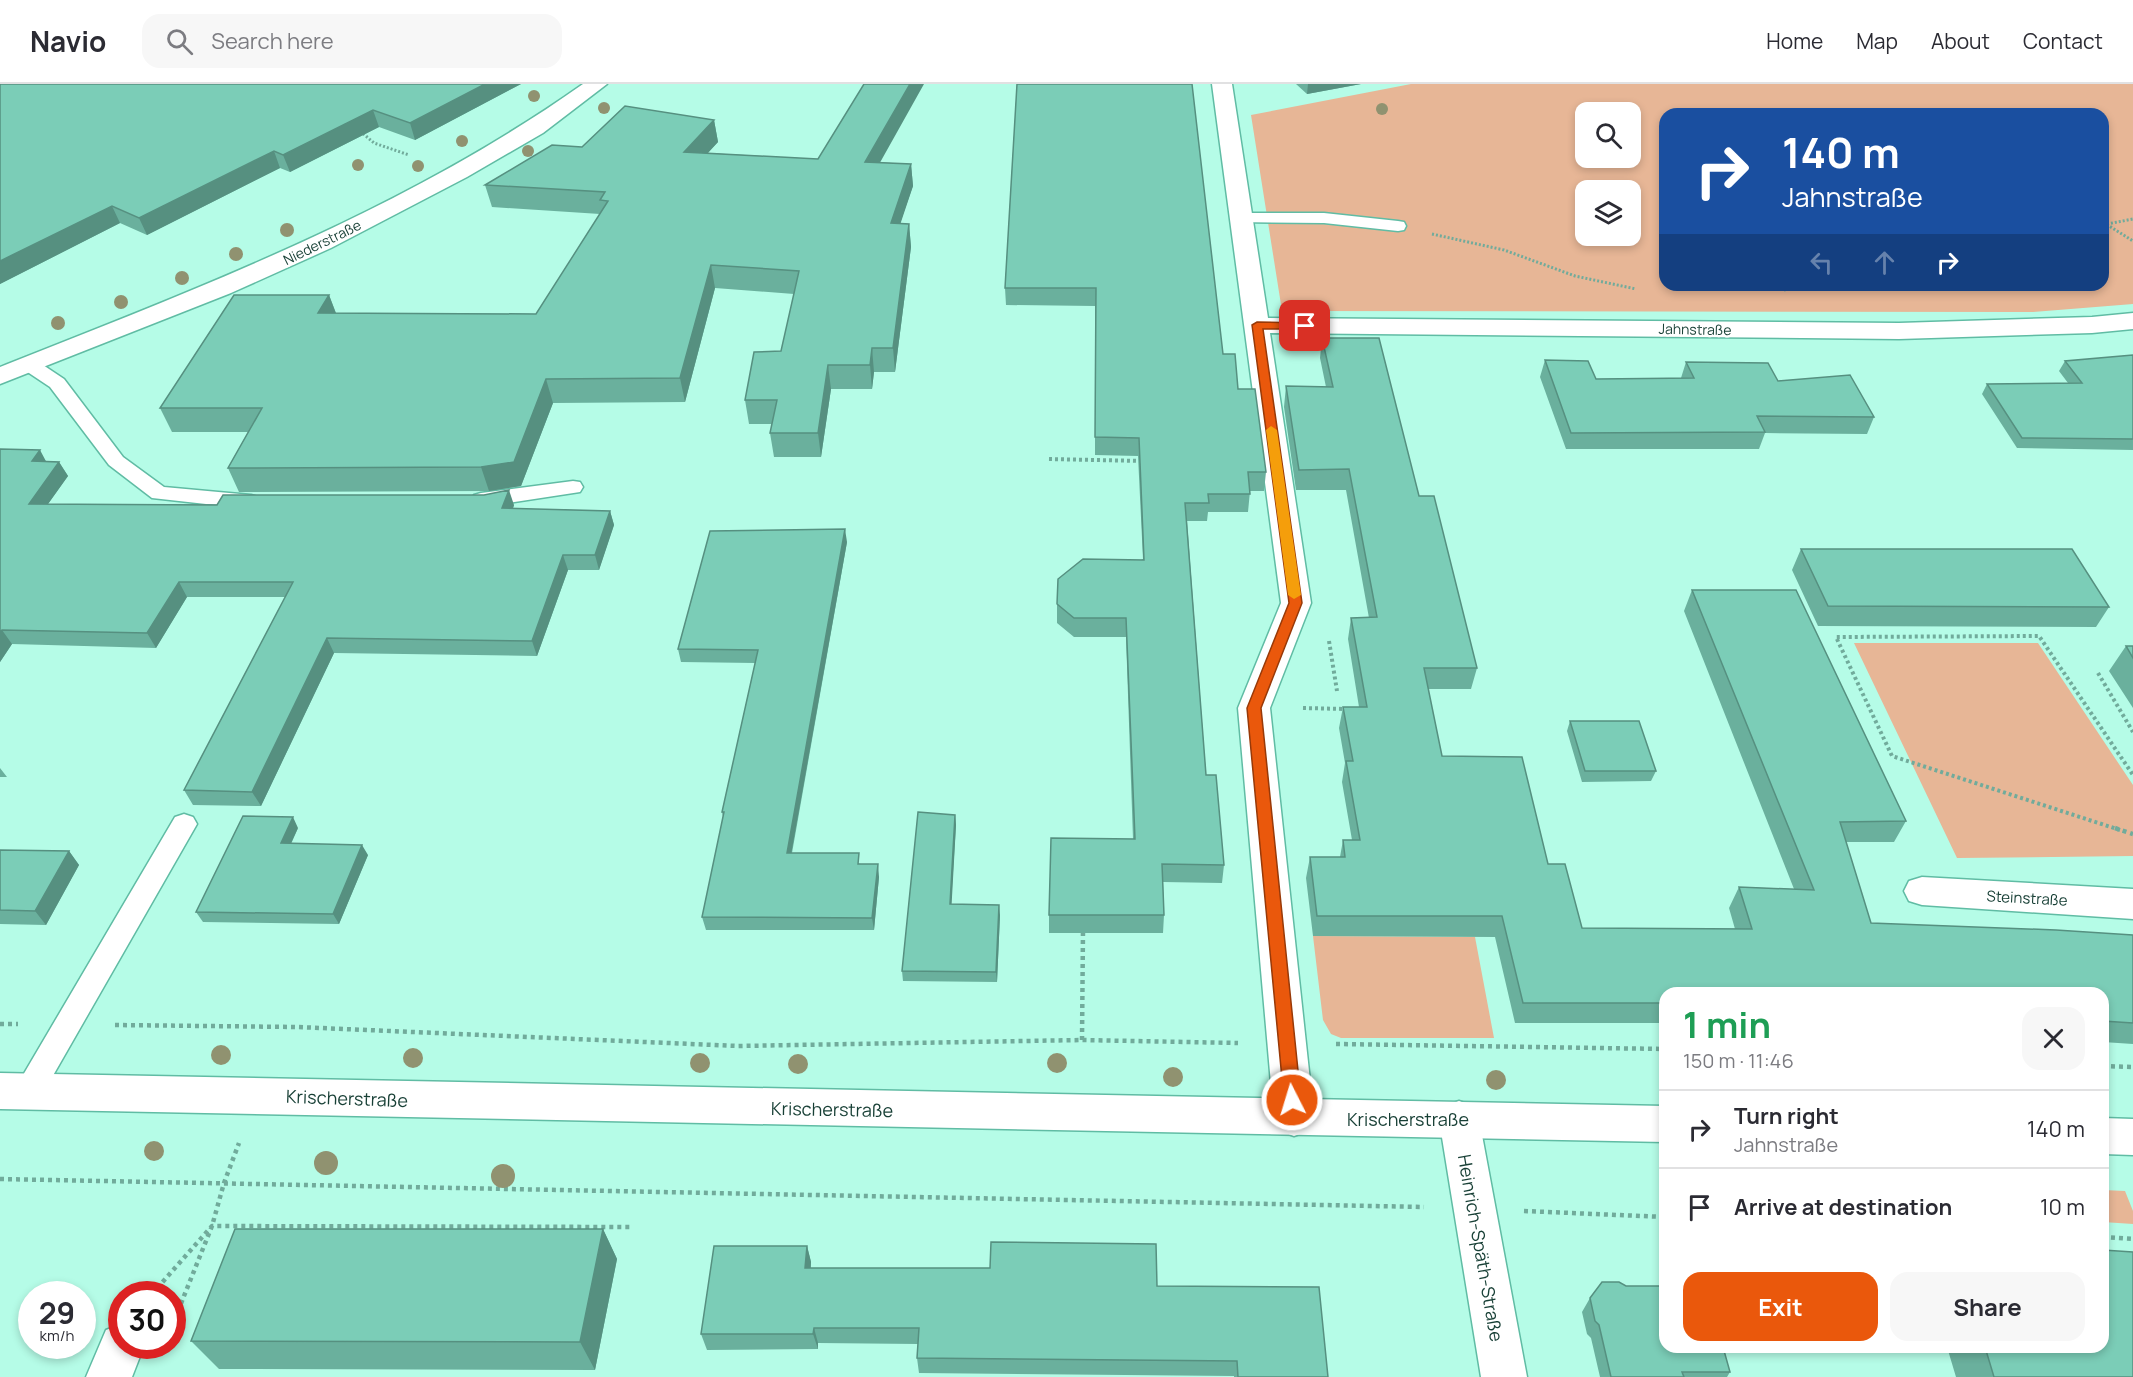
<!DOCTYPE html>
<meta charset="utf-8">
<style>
body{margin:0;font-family:Manrope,sans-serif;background:#f7f7f7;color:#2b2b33;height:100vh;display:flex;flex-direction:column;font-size:22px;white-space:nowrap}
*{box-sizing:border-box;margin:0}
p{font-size:20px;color:#7c7c81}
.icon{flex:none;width:33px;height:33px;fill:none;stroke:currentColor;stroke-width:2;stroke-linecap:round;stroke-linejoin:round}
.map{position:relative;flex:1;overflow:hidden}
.details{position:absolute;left:1659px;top:903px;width:450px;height:366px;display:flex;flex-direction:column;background:#fff;border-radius:18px;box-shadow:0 3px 9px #0003}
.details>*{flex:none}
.guide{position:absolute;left:1659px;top:24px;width:450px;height:183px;border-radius:18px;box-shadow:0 3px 9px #0003;background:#1a4fa0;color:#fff;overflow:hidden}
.buttons{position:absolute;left:1575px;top:18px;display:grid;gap:12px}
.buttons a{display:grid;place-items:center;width:66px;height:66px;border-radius:12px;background:#fff;box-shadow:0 3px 9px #0003;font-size:30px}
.speed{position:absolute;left:18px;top:1197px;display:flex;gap:12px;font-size:30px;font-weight:700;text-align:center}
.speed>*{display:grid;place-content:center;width:78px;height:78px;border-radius:50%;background:#fff;box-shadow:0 3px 9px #0003;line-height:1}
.speed small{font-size:15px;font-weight:400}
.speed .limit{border:9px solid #d22;background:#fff;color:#111}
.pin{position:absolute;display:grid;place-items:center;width:51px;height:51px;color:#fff;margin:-26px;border-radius:12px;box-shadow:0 3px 9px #0006}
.me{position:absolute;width:66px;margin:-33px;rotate:355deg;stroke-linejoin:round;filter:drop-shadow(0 0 4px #0008)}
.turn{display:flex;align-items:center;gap:21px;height:126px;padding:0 24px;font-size:27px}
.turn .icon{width:78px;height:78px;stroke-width:2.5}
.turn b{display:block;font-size:42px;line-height:51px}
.lanes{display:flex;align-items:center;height:57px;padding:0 24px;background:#0003;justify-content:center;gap:30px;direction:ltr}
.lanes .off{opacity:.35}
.round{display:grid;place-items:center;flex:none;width:63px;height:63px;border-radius:18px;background:#f7f7f7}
.summary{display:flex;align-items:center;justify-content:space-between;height:102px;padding:0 24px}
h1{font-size:36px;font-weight:700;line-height:45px;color:#1e9e55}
.button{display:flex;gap:12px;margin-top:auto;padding:12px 24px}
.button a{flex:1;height:69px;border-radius:18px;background:#ea580c;color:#fff;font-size:24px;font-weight:700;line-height:69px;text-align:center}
.button a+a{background:#f7f7f7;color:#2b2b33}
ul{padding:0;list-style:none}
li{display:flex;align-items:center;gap:18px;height:78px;padding:0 24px;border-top:2px solid #e1e1e2}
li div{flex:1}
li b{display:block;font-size:22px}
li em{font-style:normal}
header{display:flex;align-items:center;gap:36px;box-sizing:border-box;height:84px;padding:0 30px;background:#fff;border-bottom:2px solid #e1e1e2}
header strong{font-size:28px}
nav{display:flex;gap:33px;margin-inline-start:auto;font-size:21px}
.search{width:420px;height:54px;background:#f7f7f7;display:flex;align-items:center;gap:15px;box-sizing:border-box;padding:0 21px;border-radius:18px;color:#7c7c81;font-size:22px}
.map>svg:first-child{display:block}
.green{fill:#e7b696;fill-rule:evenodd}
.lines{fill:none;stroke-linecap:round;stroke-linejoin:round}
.lane-casing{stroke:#60bca4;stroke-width:3}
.street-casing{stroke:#60bca4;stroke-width:3}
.secondary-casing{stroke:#60bca4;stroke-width:3}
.path-far2{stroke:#71ab9b;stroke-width:3;stroke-dasharray:2 2;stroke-linecap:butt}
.path-far1{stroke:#71ab9b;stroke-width:4;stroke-dasharray:3 3;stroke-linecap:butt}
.path{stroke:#71ab9b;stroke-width:4.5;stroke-dasharray:4 4;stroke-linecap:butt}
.lane{fill:#fff;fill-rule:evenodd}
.street{fill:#fff;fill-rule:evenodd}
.secondary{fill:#fff;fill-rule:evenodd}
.tree{fill:#909270}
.wall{fill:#6ab09d}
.shaded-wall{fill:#569080}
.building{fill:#7bcdb7;stroke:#569080;stroke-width:1.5}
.route{fill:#ea580c;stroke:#983908;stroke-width:1.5}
.slow{fill:#f59e0b}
.labels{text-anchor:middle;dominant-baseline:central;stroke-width:4.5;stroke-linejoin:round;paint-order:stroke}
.far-street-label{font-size:14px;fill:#173f35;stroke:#fff}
.street-label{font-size:15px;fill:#173f35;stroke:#fff}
.near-street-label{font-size:18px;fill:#173f35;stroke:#fff}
</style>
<header>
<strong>Navio</strong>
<div class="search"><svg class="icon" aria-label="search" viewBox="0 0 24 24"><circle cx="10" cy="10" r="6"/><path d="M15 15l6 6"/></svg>Search here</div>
<nav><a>Home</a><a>Map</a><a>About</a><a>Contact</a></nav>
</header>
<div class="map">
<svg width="2133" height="1293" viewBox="0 0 2133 1293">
<rect width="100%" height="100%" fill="#b5fce7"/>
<path class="green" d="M1411,0H2133V220L2033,228L1282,227L1251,31ZM1586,28H1630V74H1586ZM1665,30H2103V201H1665ZM1586,106H1630V152H1586Z
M1854,559H2038L2133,701V772L1957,774Z
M1313,852L1475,853L1494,954H1341L1331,950L1323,936Z
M2103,1106L2125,1107L2133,1127V1140L2103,1138Z"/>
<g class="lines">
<g class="lane-casing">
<path id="lane" d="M1242,129H1324L1398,137L1404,138L1406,142L1404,146L1398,147L1324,139L1236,138L1234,134Z
M30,275L37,277L64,295L123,373L164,403L251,411L258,413L261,418L258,423L251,425L152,414L109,381L50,303L23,285L21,281L23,277Z
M573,397L580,398L583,403L580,408L481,423L474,421L471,416L474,411L481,409Z
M184,730L193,733L197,740L39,1016L29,1020L19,1016L14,1007L19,998L175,733Z"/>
</g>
<g class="street-casing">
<path id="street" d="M1212,0H1232L1268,234L1899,239L2092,233L2133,229V245L2092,249L1899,255L1270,249L1311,519L1270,624L1314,1034L1308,1047L1294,1052L1280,1047L1274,1034L1238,624L1281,519Z
M1922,793L2133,805V835L1922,821L1909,817L1904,807L1909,797Z
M1459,1017L1473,1022L1479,1035L1527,1293H1481L1439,1035L1445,1022Z
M122,1240V1262H144L132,1293H86L106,1246Z"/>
</g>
<g class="secondary-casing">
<path id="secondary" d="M583,0H607L543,49L467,93L331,164L231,209L0,300V283C202,203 405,126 583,0Z
M0,989L1665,1022V1058L0,1025Z
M2103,1034L2133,1035V1071L2103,1070Z"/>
</g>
<path class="path-far2" d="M360,47L374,59L409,71
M2107,140L2133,135
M2103,141L2106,140L2133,157
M1432,150L1504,166L1575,192L1636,205
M1784,206L1809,201"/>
<path class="path-far1" d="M1049,375L1144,377
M1329,557L1337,607
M2098,589L2133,648
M1303,624L1346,625
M2120,746L1892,672L1836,553L2039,552L2133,691"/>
<path class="path" d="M2115,744L2133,750
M0,940H18
M115,941L297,943L738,962L1082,956L1238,959
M1082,956L1083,846
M1336,960L1665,965
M2103,982L2133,983
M0,1095L1424,1123
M1524,1127L1665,1133
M2103,1153L2133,1155
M152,1210L212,1142L630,1143
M172,1242L212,1142L224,1099L239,1059"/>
<use href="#lane" class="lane"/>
<use href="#street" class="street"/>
<use href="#secondary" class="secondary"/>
</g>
<g class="tree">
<circle cx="534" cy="12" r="6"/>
<circle cx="604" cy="24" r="6"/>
<circle cx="1382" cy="25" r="6"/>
<circle cx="462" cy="57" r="6"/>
<circle cx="528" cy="67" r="6"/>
<circle cx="358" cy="81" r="6"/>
<circle cx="418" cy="82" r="6"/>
<circle cx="287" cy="146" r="7"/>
<circle cx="236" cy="170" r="7"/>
<circle cx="182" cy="194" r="7"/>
<circle cx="121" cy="218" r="7"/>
<circle cx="58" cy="239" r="7"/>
<circle cx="221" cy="971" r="10"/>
<circle cx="413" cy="974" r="10"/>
<circle cx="700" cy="979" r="10"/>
<circle cx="1057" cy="979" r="10"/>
<circle cx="798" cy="980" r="10"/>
<circle cx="1173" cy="993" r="10"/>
<circle cx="1496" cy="996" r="10"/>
<circle cx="154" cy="1067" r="10"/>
<circle cx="326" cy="1079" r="12"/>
<circle cx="503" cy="1092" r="12"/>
</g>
<path class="wall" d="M0,0H521L415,56L379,43L290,88L280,84L147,151L120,139L0,200Z
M1017,0L1223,270L1238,305L1266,388L1264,407H1250L1248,428H1208L1207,437H1187L1206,691L1224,781L1222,799L1163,798L1164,831L1163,849H1049V831L1133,755L1126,553H1074L1057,539V520L1143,475L1138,372L1095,371V222L1006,221L1005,204Z
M1296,0H1361L1307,10Z
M714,36L718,58L707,69L911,80L913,102L900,139L909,140L911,163L895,288H874L872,305H831L821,373H774L770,349L772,340H749L745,316L781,267L794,210L715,204L685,318L553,319L521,402L489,407L239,408L228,384L248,348H172L160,324L329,211L336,229L536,230L600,130L492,123L485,101L582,63Z
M1322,254L1419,412L1477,584L1471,605H1428L1442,672L1548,780L1582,844L1735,845L1729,824L1739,803L1794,805L1684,527L1692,506L1906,737L1894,758H1846L1871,839L2133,851V960L2103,958V909H1665V939H1515L1495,853L1313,852L1306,794L1310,773H1340L1343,756H1352L1342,698L1345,679L1339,644L1343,623H1359L1348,555L1351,534H1369L1346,406H1296L1284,323L1286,302L1326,303L1320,274Z
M2133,271V366L2017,364L1982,310L1987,300L2068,299L2059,287L2065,277Z
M1545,276L1596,295L1681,294L1686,278L1778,297L1874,333L1867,350L1765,349L1759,365H1566L1540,293Z
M0,365L46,377L59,378L68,392L48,420L514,421L513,425L610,427L614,441L599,486H568L537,572L334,569L261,722L193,721L184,706L286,513H187L156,564L12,560L0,578Z
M847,458L792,769L861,780L879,793L874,846H706L702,833L723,733L722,728L755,579L681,578L678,565Z
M1801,465L2109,523L2096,543L1818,542L1792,486Z
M2126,562H2133V624L2109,587Z
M1570,637L1656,687L1651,697L1582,698L1567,647Z
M0,684L7,693H0Z
M955,731L956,741L951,820L1000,831L997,898L903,897L902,887Z
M298,744L291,760L368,771L339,840L203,838L196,828Z
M0,766L69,767L79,781L46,841L0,840Z
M603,1145L617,1175L595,1286L219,1285L191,1257Z
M807,1162L811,1178V1184L1157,1202L1328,1293H1234V1292L919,1289L917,1274L918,1260L818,1259V1265L707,1266L701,1250Z
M1590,1214L1730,1288L1727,1293H1600L1591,1254L1587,1250L1582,1228Z
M1947,1263H2103L2133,1293H1956Z"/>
<path class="shaded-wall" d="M485,0H521L415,56L410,39Z
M910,0H924L868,100L865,78Z
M1308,0H1361L1307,10Z
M373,26L379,43L290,88L283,71Z
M714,36L718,58L688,91L684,68Z
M274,67L280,84L147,151L139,134Z
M911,80L913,102L893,162L891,139Z
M112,122L120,139L0,200V177Z
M909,140L911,163L895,288L893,264Z
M711,181L715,204L685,318L680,294Z
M329,211L338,235L318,229Z
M872,264L874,288L872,305L870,281Z
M828,281L831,305L821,373L818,349Z
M546,295L553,319L521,402L489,407L481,383Z
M40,366L48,381L32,377Z
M59,378L68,392L38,434L29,420Z
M509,406L514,421L507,439L502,424Z
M610,427L614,441L599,486L595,471Z
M845,445L847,458L789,782L787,769Z
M563,471L568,486L537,572L532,557Z
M179,498L187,513L156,564L147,549Z
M2,546L12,560L0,578V548Z
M327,554L334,569L261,722L252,708Z
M955,731L956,741L951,831L950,820Z
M293,733L298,744L286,770L281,759Z
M362,761L368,771L339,840L333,830Z
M69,767L79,781L46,841L35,827Z
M878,780L879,793L874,846L872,834Z
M999,821L1000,831L997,898L996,888Z
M603,1145L617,1175L595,1286L580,1258Z
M807,1162L811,1178L809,1200L805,1184Z
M814,1244L818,1259V1265L813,1250Z"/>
<path class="building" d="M0,0H485L410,39L373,26L283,71L274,67L139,134L112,122L0,177Z
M864,0H910L865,78L911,80L891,139L909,140L893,264H872L870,281H828L818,349H770L777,316H745L754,268L781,267L799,187L711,181L680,294L546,295L514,378L481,383L228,384L262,324H160L234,211H329L318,229L536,230L608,117L600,116L605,108L485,101L552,61L582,63L625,22L714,36L684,68L818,75Z
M1017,0H1192L1223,270H1235L1238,305H1255L1266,388H1248L1250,410H1208L1209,419H1185L1206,691H1216L1224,781L1162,780L1164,831H1049L1051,754L1135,755L1126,534H1074L1057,520L1058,495L1083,475L1144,476L1139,354L1095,353L1096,204H1005Z
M1322,254H1379L1419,412H1434L1477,584H1424L1442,672L1522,673L1548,780H1565L1582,844L1752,845L1739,803L1814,806L1692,506H1796L1906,737L1840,738L1871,839L2056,846L2133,851V939L2103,937V909H1665V919H1523L1502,832H1317L1310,773H1345L1343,756H1360L1346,677H1353L1343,623H1367L1351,534L1377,533L1349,385L1299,386L1286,302L1333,303Z
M2133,271V355L2022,354L1987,300L2082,299L2065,277Z
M1545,276L1588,277L1596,295L1694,294L1686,278L1768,279L1778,297L1850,291L1874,333L1757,332L1765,348L1571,349Z
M0,365L40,366L32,377L59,378L29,420L217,421L223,411H484L509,406L502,424L610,427L595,471H563L532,557L327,554L252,708L184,706L293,498H179L147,549L2,546L0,548Z
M845,445L787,769H859L858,780H878L872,834L702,833L724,728H722L758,566L678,565L710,447Z
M1801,465H2072L2109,523L1828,522Z
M2126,562H2133V574Z
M1570,637H1639L1656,687H1585Z
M918,728L955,731L950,820L999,821L996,888L902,887Z
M243,732L293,733L281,759L362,761L333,830L196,828Z
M0,766L69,767L35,827L0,826Z
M235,1145H603L580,1258L191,1257Z
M991,1158L1156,1160L1157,1202L1319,1203L1328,1293H1238L1237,1277L917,1274L919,1244H814L813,1250H701L714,1162H807L805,1184H990Z
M2103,1166L2133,1168V1293H1994L1985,1263H2103Z
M1602,1198H1619L1626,1202H1665V1263H1723L1730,1288H1682L1684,1293H1611L1599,1241L1595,1237L1590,1214Z"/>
<path class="route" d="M1257,238L1305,239L1310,242L1305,245H1263L1302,519L1261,624L1301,1016L1298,1021L1292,1023L1286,1021L1284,1016L1247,624L1289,519L1252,241Z"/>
<path class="slow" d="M1271,342L1277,346L1301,511L1294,515L1288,511L1266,346Z"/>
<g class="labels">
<g class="far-street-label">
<text transform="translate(322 158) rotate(-26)">Niederstraße</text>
<text transform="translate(1695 245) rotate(1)">Jahnstraße</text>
</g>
<g class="street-label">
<text transform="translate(2027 814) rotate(3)">Steinstraße</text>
</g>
<g class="near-street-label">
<text transform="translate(347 1014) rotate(2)">Krischerstraße</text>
<text transform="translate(832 1025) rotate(1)">Krischerstraße</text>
<text x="1408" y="1035">Krischerstraße</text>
<text transform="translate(1481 1164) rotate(80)">Heinrich-Späth-Straße</text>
</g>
</g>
</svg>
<div class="buttons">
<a><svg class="icon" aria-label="search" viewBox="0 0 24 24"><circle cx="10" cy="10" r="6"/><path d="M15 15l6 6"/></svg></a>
<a><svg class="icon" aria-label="layers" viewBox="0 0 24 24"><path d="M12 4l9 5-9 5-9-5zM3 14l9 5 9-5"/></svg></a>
</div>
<div class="speed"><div>29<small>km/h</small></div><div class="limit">30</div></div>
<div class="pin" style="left:1305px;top:242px;background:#d93025"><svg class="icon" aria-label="arrive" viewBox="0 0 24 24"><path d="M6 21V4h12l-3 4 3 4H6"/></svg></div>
<svg class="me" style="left:1292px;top:1016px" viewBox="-20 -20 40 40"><circle r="17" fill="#ea580c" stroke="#fff" stroke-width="3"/><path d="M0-11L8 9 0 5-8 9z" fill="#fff"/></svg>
<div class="guide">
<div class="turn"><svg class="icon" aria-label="right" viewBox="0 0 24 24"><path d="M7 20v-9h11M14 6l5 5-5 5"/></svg><div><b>140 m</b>Jahnstraße</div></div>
<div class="lanes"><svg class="icon off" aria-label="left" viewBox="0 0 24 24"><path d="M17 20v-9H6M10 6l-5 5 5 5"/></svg><svg class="icon off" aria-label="ahead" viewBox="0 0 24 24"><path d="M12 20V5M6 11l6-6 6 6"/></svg><svg class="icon" aria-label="right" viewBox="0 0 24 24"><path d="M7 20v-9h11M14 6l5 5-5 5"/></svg></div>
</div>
<section class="details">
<div class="summary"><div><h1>1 min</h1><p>150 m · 11:46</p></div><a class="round"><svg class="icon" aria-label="close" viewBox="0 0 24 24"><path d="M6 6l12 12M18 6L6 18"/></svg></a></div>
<ul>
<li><svg class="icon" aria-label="right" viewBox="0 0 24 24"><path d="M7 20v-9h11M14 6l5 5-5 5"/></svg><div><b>Turn right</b><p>Jahnstraße</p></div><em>140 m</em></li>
<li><svg class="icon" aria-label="arrive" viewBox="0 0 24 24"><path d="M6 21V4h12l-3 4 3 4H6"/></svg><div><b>Arrive at destination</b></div><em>10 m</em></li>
</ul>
<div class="button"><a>Exit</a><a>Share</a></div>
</section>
</div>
